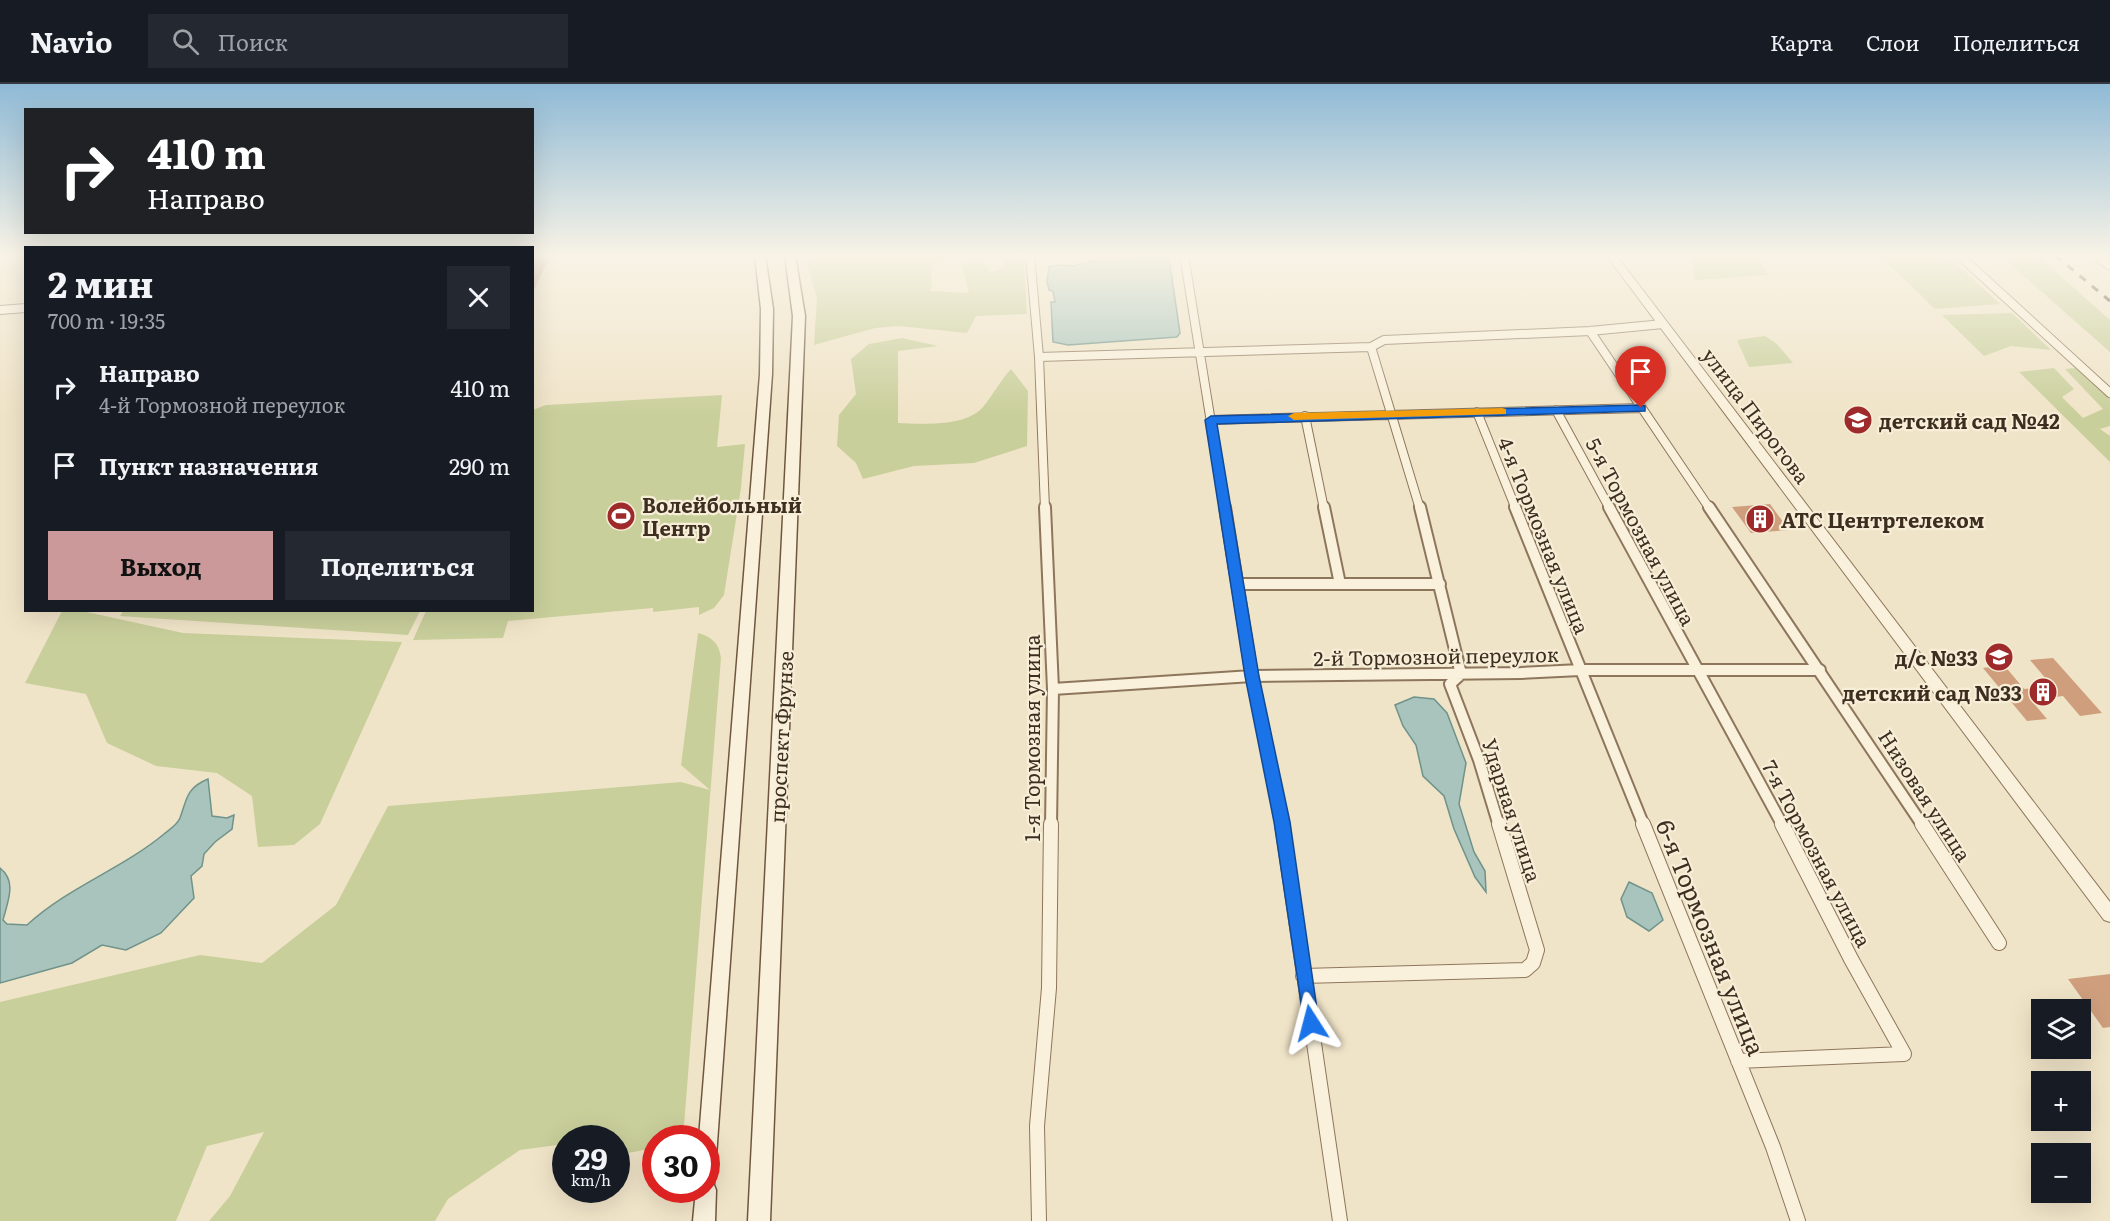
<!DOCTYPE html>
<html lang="ru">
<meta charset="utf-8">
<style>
body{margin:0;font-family:Literata,serif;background:#242831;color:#f1f3f6;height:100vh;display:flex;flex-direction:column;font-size:22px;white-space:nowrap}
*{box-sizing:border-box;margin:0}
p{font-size:20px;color:#9ea1a6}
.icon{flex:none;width:33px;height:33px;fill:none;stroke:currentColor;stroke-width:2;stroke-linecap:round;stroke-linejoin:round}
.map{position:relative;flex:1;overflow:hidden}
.details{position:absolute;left:24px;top:162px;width:510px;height:366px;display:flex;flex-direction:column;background:#171b24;border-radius:0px;box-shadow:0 6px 24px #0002}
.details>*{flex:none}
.guide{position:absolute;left:24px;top:24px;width:510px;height:126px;border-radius:0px;box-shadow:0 6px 24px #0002;background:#202124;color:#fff;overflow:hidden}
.buttons{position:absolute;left:2031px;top:915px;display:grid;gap:12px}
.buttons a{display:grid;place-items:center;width:60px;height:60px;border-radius:0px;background:#171b24;box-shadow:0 6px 24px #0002;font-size:30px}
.speed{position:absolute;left:552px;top:1041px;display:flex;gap:12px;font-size:30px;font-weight:700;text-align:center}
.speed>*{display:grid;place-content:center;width:78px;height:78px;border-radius:50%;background:#171b24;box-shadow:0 6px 24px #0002;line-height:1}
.speed small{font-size:15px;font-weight:400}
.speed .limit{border:9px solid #d22;background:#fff;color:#111}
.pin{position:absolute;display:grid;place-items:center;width:51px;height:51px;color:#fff;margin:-62px -26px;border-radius:50% 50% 50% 0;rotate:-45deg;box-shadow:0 0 6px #0007}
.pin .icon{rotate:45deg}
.me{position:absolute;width:66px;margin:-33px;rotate:351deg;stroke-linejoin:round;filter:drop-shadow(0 0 4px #0008)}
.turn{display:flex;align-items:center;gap:21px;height:126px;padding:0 24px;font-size:27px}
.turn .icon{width:78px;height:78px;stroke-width:2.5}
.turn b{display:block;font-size:42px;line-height:51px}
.round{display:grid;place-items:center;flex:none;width:63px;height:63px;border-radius:0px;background:#242831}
.head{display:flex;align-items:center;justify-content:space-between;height:102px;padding:0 24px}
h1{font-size:36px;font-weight:700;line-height:45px}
.cta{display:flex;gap:12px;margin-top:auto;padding:12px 24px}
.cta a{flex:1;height:69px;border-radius:0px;background:#cc999b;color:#111;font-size:24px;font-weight:700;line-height:69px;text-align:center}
.cta a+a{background:#242831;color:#f1f3f6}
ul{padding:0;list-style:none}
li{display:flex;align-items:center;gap:18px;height:78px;padding:0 24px}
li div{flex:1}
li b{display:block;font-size:22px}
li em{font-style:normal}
header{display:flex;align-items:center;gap:36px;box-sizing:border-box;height:84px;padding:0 30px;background:#171b24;border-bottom:2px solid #363941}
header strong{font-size:28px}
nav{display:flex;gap:33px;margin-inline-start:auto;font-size:21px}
.search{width:420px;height:54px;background:#242831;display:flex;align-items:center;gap:15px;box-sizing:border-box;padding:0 21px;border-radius:0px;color:#9ea1a6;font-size:22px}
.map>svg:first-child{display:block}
.green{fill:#c9cf9b}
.water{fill:#a9c4bc;stroke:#6f938a;stroke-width:1.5}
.building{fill:#cf9f7d}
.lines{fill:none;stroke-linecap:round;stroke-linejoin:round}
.minor-far2-casing{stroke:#8d765c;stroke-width:10}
.minor-far1-casing{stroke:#8d765c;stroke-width:14}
.minor-casing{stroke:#8d765c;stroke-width:16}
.tertiary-casing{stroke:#8d765c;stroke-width:2}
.secondary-casing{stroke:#6f573f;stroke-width:3}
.minor-far2{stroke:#faf1dc;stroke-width:8}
.minor-far1{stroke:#faf1dc;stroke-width:10}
.minor{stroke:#faf1dc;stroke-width:14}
.tertiary{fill:#faf1dc;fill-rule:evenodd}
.secondary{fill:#faf1dc;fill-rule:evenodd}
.rail{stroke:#3d2e20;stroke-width:3;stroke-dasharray:8 8;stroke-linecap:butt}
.route{fill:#1a73e8;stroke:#114b97;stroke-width:1.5}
.slow{fill:#f59e0b}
.labels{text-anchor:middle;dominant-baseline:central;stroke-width:4.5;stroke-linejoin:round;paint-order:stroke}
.street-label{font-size:20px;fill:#3d2e20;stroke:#f7eed8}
.poi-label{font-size:20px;font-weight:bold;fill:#3d2e20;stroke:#f7eed8;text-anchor:start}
.near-street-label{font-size:24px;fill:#3d2e20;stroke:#f7eed8}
</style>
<header>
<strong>Navio</strong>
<div class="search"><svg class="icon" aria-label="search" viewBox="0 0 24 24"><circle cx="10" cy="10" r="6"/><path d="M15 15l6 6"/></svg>Поиск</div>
<nav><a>Карта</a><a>Слои</a><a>Поделиться</a></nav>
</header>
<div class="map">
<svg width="2110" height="1137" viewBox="0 0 2110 1137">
<rect width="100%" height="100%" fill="#f0e4c8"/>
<path class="green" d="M817,171H947L953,175L932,179L931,207L969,209L961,179L983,178L990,188L1002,184L1005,174L1024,178L1027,230L976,232L967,249L899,242L875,244L814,261L817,214L806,176Z
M1693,171H1758L1768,191L1694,196Z
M1879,171H1947L2000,220L1935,225Z
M2000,171H2037L2110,236V268Z
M2012,229L2051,266L2011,262L1984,272L1942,231Z
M1765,252L1777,260L1793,279L1749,283L1737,256Z
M902,254L938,262L898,267V339C922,340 966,343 983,323C993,311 1000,297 1011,285L1028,307L1027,362L974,379L914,382L863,395L856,379L837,362L839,331L856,310L851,275L869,260Z
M2054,284L2074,305L2062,313L2083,334L2103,325L2065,285L2076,284L2110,315V342L2100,345L2110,352V378L2019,288Z
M722,311L717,363L745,360L741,404L724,511L714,524L699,531V523L653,528V524L508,537L503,554L413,556L426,527L532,526L533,326L546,321Z
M124,526H420V527L408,551L120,532Z
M62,527H82L183,549L402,558L320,740L294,761L258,763L252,712L217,689L156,682L107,659L86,610L25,599Z
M698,549C712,553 719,559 721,574L683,1054H656L655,1064L617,1071L616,1054H566L565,1060L520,1066L448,1115L435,1137H209L230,1112L264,1048L207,1062L176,1137H0V918L200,871L262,879L336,821L388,722L681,698L710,706L681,681Z"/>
<path class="water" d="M1169,174L1180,249L1177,253L1068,261L1053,258L1051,218H1055L1053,207L1049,206L1047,198L1049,183L1060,181L1073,182L1097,176Z
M1414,613L1434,615L1447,629L1466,679L1459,720L1474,768L1485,787L1486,808L1475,793L1454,745L1444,712L1423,692L1416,661L1403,642L1395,621Z
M208,695L212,732L227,734L234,731L232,745L215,758L204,770L202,782L191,792L194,814L161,849L126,866L102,861L72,879L0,899V784C17,797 8,817 3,836L7,840L27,841C68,803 122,785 164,750C169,746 178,740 180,734C187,715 186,704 208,695Z
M1629,798L1652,809L1663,836L1649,847L1627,833L1621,815Z"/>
<path class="building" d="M541,174H549L532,210V175Z
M1770,420L1789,446L1751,449L1732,423Z
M2053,574L2102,629L2080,632L2063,612L2031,616L2047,635L2027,637L1983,584L2004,581L2024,605L2052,602L2030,576Z
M2110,890V943L2103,944L2068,895Z"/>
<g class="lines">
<g class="minor-far2-casing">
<path id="minor-far2" d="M1030,171L1039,273L1045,425
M1184,171L1225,425
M1959,171L2110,309
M2095,171L2110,182
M0,226L26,224
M1590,247L1710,425
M1371,263L1420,425
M1039,273L1371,263L1384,256L1590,247L1663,240
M1556,326L1610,425
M1477,328L1516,425
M1305,332L1324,425
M1211,336L1641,324"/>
</g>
<g class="minor-far1-casing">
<path id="minor-far1" d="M1045,423L1053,605L1051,742
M1225,423L1252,592L1283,742
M1324,423L1340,500
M1420,423L1461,590L1450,600L1479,676L1499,742
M1515,423L1644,742
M1609,423L1783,742
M1709,423L1923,742
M1238,500H1440
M1053,605L1252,592L1521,589L1580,586H1820"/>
</g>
<g class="minor-casing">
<path id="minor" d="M1282,740L1340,1137
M1643,740L1773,1063L1798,1137
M1922,740L1999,859
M1303,892L1525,886L1533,879L1537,866L1499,740
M1738,977L1904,970L1851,875L1782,740
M1039,1137L1037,1042L1049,904L1051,740"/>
</g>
<g class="tertiary-casing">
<path id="tertiary" d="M1606,171H1616L2110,818V838L2104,836Z"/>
</g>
<g class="secondary-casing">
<path id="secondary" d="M755,171H765L773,225L772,290L714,1101L716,1106L715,1137H693L696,1106H706V1054H699L760,290L761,225Z
M785,171H795L805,232L770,1137H748L793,232Z"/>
</g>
<use href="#minor-far2" class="minor-far2"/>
<use href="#minor-far1" class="minor-far1"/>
<use href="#minor" class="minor"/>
<use href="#tertiary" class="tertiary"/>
<use href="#secondary" class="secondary"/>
<path class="rail" d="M2055,171L2110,217"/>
</g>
<linearGradient id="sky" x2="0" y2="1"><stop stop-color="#8fbad6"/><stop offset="0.52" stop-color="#f8f3e6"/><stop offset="1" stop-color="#f8f3e6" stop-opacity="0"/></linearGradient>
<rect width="2110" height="330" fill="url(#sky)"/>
<path class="route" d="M1641,321L1645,322V327L1217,340L1259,592L1290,738L1319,939L1317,945L1311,947L1305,945L1274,738L1245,592L1205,336L1211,332Z"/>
<path class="slow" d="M1502,324L1506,325V330L1294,336L1288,332L1294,329Z"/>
<defs>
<g id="school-disc" transform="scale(1.5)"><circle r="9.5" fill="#9e2a2b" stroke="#f7eed8"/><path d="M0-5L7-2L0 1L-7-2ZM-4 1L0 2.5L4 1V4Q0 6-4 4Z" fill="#fff"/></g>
<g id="stadium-disc" transform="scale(1.5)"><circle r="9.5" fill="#9e2a2b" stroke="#f7eed8"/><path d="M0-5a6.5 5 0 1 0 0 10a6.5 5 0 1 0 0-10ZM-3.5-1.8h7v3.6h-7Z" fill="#fff"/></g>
<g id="building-disc" transform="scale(1.5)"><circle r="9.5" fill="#9e2a2b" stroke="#f7eed8"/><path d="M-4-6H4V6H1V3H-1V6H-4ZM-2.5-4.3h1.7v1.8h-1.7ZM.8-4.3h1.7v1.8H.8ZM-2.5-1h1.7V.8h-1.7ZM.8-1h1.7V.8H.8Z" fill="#fff"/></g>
</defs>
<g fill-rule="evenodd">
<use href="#school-disc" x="1858" y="336"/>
<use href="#stadium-disc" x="621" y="432"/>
<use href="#building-disc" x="1760" y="435"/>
<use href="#school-disc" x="1999" y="573"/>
<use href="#building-disc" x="2043" y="608"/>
</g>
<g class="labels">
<g class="street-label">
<text transform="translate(1757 331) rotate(53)">улица Пирогова</text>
<text transform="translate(1642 447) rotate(62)">5-я Тормозная улица</text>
<text transform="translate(1545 451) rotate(68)">4-я Тормозная улица</text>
<text transform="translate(1436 571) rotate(-1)">2-й Тормозной переулок</text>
<text transform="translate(780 653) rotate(-87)">проспект Фрунзе</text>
<text transform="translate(1031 654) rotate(-90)">1-я Тормозная улица</text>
<text transform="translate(1926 711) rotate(57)">Низовая улица</text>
<text transform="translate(1513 726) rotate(72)">Ударная улица</text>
<text transform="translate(1818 769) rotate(62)">7-я Тормозная улица</text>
</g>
<g class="poi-label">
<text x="1879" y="336">детский сад №42</text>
<text x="642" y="420">Волейбольный<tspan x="642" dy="23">Центр</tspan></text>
<text x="1781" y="435">АТС Центртелеком</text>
<text x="1978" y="573" text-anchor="end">д/с №33</text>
<text x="2022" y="608" text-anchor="end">детский сад №33</text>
</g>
<g class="near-street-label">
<text transform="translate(1712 853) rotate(68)">6-я Тормозная улица</text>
</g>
</g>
</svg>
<div class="buttons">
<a><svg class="icon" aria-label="layers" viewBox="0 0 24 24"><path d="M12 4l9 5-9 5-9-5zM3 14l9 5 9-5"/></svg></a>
<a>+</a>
<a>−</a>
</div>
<div class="speed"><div>29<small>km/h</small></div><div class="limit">30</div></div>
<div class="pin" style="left:1641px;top:324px;background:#d93025"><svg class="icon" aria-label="arrive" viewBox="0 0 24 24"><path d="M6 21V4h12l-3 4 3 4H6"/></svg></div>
<svg class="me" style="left:1311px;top:939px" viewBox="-20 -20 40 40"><path d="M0-17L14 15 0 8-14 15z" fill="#1a73e8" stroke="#fff" stroke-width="4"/></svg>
<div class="guide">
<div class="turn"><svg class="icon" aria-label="right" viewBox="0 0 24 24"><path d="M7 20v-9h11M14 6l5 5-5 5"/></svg><div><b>410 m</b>Направо</div></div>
</div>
<section class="details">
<div class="head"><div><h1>2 мин</h1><p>700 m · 19:35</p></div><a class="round"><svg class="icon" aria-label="close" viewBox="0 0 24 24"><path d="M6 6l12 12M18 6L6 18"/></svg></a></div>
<ul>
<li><svg class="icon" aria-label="right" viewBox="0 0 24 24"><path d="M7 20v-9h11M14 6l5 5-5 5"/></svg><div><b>Направо</b><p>4-й Тормозной переулок</p></div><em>410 m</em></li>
<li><svg class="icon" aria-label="arrive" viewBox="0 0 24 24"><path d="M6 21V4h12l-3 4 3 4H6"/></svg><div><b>Пункт назначения</b></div><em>290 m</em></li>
</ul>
<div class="cta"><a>Выход</a><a>Поделиться</a></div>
</section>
</div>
